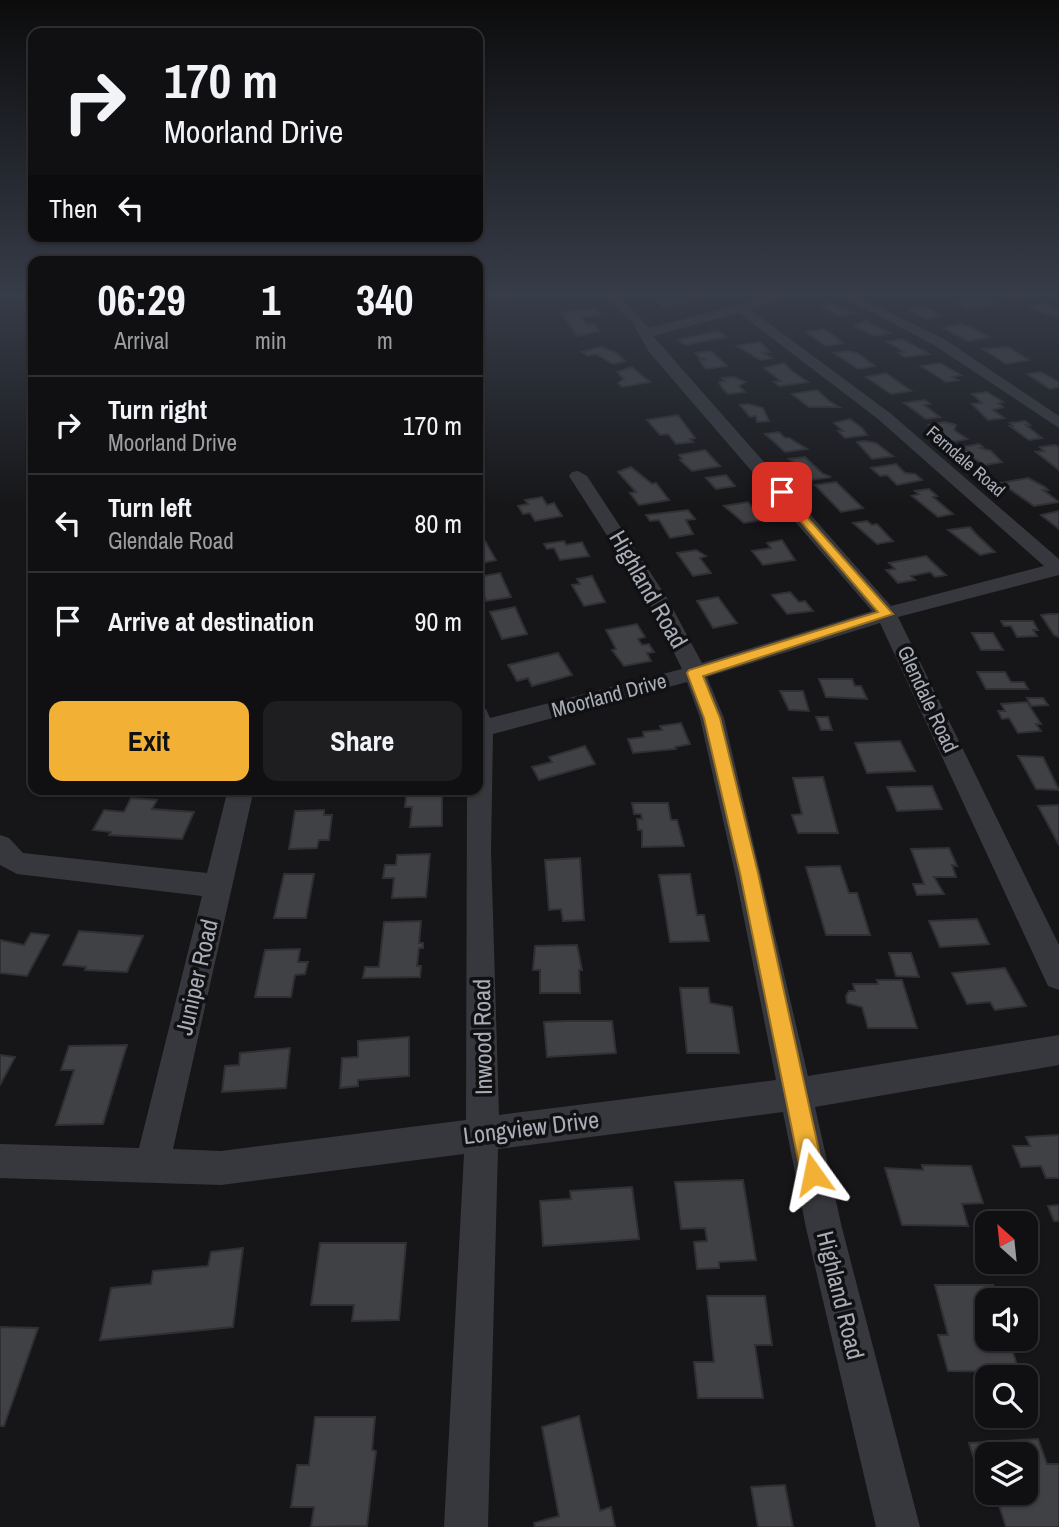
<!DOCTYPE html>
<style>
body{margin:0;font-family:"Archivo Narrow",sans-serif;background:#1e1e20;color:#f1f3f6;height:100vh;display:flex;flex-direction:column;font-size:26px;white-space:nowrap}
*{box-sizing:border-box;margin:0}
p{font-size:23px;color:#9c9d9f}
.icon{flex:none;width:38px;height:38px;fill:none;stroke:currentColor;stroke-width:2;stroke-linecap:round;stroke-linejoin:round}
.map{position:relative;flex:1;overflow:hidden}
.details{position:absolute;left:28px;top:256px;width:455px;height:539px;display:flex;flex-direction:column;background:#101012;border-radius:14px;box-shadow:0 2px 5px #0004,0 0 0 2px #303032}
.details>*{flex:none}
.hud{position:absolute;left:28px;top:28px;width:455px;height:214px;border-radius:14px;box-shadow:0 2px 5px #0004,0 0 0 2px #303032;background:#101012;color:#f1f3f6;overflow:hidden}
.needle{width:46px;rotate:333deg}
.controls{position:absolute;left:975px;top:1211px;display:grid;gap:14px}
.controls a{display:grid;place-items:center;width:63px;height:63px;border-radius:14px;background:#101012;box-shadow:0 2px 5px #0004,0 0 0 2px #303032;font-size:35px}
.pin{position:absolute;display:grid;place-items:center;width:60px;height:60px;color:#fff;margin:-30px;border-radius:14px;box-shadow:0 4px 10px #0006}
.me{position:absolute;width:77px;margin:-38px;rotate:348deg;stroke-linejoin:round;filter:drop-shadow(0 0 5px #0008)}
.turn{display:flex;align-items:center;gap:24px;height:147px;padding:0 21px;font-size:32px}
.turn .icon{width:91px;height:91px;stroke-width:2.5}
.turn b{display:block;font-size:49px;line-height:60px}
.then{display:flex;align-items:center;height:66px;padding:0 21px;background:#0003;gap:14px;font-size:26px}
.eta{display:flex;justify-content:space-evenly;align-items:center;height:119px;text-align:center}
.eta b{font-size:42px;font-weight:700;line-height:49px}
.action{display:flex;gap:14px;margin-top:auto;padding:14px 21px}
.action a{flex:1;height:80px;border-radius:14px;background:#f2b134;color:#111;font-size:28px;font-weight:700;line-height:80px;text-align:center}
.action a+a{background:#1e1e20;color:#f1f3f6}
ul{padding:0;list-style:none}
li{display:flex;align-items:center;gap:21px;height:98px;padding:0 21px;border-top:2px solid #303032}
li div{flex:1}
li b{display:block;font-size:26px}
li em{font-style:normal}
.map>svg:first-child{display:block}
.building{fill:#404145;stroke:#303034;stroke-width:2}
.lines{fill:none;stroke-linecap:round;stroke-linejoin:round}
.minor{fill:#37383d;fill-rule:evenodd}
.route{fill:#f2b134;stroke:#9d7322;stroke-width:2}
.labels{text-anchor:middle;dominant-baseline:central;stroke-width:7;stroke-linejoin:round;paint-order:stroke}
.far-street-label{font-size:18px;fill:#a8adb8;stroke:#111113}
.street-label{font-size:21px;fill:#a8adb8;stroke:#111113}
.near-street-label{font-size:24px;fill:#a8adb8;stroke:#111113}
</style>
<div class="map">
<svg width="1059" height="1527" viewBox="0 0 1059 1527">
<rect width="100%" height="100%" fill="#161618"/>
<path class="building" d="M649,295H679L694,301L663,307Z
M982,296L997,304L968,308L955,302Z
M831,302L838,307L857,313L839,316L820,307Z
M1044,303L1059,310V318L1028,307Z
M922,306L937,313L940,316L926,319L908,310Z
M595,309L600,315L581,317L587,325L595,324L599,331L577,336L561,312Z
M867,320L870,324L890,333L875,336L854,326Z
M961,324L970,327L989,337L968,341L943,328Z
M824,329L834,336L843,343L826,346L806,332Z
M718,331L726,337L685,345L678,340Z
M902,339L929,354L905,357L899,353L905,352L887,342Z
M760,342L770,352L763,353L772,358L760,360L737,346Z
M601,347L617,353L625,361L613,364L596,354L588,356L582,352Z
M1008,347L1029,360L1006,364L983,349Z
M711,351L719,358L727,366L706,369L699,360L707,359L700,358L695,353Z
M848,351L857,353L875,366L858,369L834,353Z
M784,363L792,371L808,382L779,386L774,382L781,381L764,368Z
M940,363L961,375L952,377L958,380L946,382L921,366Z
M632,367L641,375L650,382L622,387L618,383L624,379L617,372Z
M1041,372L1059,382V387L1050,389L1027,374Z
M886,373L911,391L891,394L866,377Z
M734,377L745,382L739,386L745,392L728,394L722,388L719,382L725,381L722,378Z
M817,390L829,401L839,407H809L792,394Z
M987,392L1003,402L998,403L1003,407L993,410L1004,418L988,420L972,404L982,403L972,394Z
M925,400L930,404L924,405L940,417L926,419L904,403Z
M748,404L763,408L769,421L757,422L756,416L750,417L740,405Z
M678,415L695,438L690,439L693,442L676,444L668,434L660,435L647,420Z
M850,419L862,428L867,435L845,438L838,431H843L834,423Z
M1025,421L1030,425H1026L1042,438L1029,440L1010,426H1013L1010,423Z
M945,422L956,425L954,430L967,439L953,442L929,425Z
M779,432L785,438H789L807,449L785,452L765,434Z
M865,441L876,443L893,456L872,459L857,442Z
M979,444L983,447L980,448L991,451L1002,462L985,465L961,451L967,450L963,447Z
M1055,445L1059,447V470L1036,452L1044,451L1040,447Z
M705,450L720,466L692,471L680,460L682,459L679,455Z
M805,457L823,474L831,477L810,480L806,473L800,470H803L800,466L789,459Z
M896,464L905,473L915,474L922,480L897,485L887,475L880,476L871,468Z
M631,467L652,484L656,483L669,500L639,505L630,493L636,492L618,472Z
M726,475L735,486L716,489L706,478Z
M1028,478L1045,487L1048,490H1043L1059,502L1034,506L1001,483Z
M836,482L863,508L841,512L815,485Z
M929,489L937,496L933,497L953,514L938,517L912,496L919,494L915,491Z
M542,497L547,505L554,503L562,516L535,521L530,513L523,514L518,506L528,504L525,500Z
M748,502L762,520L744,523L724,506Z
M688,510L695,519L686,520L693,534L670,538L659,520L650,521L646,515Z
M1059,511V529L1041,515Z
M867,521L872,525L877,524L893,541L877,544L853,523Z
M970,527L976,534L995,552L980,555L948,530Z
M782,540L795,560L763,565L752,551L771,548L767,543Z
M485,541L496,560L478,564V542Z
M564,541L566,545L582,542L589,556L560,560L554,548L547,549L544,544Z
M696,550L706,556L700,558L711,573L693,576L677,553Z
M926,556L946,575L935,577L930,572L911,576L915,580L898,583L886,570L895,569L889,563Z
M500,573L511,597L486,601L478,577Z
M592,576L605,602L584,606L572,585L580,584L577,579Z
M790,592L799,602L805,601L813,611L787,614L772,595Z
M718,597L737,623L713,628L697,601Z
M515,607L527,634L502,639L490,612Z
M1049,614H1059V637L1054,635L1041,615Z
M1001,621H1033L1038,630H1033L1037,636L1017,637L1011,626H1004Z
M637,624L645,637L638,639L642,645L649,644L654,652L647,653L651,661L624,666L612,650L616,649L606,630Z
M972,633H993L1003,650H981Z
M558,653L572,675L532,686L528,678L517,681L508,665Z
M977,672H1005L1011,682H1024L1028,689H986Z
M819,679H852L855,686H861L867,699L826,697Z
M780,691H803L809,711L789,710Z
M1027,698H1043L1048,705L1031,706Z
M1027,702L1041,724H1036L1041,731L1018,733L1009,718L1002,719L998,711H1005L1001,704Z
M816,717H828L832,730H821Z
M681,723L690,744L675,747L676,749L633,753L628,739L644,737L643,732L662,730L660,726Z
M900,741L915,771L867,773L855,743Z
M585,746L595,764L539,780L532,767L552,762L549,757Z
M1018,756L1043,757L1059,790L1036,789Z
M823,777L838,833H798L792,815L802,814L793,778Z
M932,786L942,809L897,811L887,787Z
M407,789H442V826L410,827L412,807H405Z
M131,798L157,800L152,809L194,812L182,839L109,835L111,832L93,830L104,810L124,812Z
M632,803H668L671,820H677L684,846L642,847V830H638L637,819H642L641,814H634Z
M1059,805V845L1038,806Z
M324,810V815H332L329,840H319L317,848L289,849L295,811Z
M949,848L957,866L952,865L956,877H934L944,894L917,895L913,884H924L911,849Z
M430,854L426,897L392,898L394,878H383L385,865H396L397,855Z
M580,858L584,920L563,921L561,909L549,910L545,860Z
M840,866L849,893H857L870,935H826L806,867Z
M284,874H314L306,918H274Z
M690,874L697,915H704L709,941L670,942L659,875Z
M977,919L989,944L940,947L929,921Z
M421,921L419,943H423V948H419L417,966H421L420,977L363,978L365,967H379L384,922Z
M79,931L143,936L127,972L85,970L86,967L63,965Z
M31,933L49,935L27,976L0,973V940L24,945Z
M577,945L582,970H579L580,993H540V970H533L535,946Z
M300,949L298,962H308L305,974L295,975L291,997H255L265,950Z
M889,953H911L919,977L896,976Z
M1005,968L1026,1006L995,1010L990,1002L967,1004L952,973Z
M877,980H902L917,1028H868L862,1007L847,1003L846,996L849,991H855L853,984H878Z
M680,988H708L710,1003L732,1007L739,1053H687Z
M565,1021H612L616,1053L547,1057L544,1022Z
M409,1037V1076L358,1080V1086L340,1088L342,1058L358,1057V1041Z
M127,1045L103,1124L56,1125L74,1070H61L69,1046Z
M290,1048L286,1088L222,1092L225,1066L239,1065L240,1053Z
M0,1055L15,1057L0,1085Z
M1059,1135V1178H1046L1041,1166L1021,1167L1013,1146H1030L1026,1137Z
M922,1165L971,1166L983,1203L962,1204L968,1226L902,1225L885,1168L923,1170Z
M743,1180L756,1260L719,1262V1268L697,1269L694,1242L707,1241L705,1228L681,1229L675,1182Z
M632,1187L639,1239L543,1246L540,1201L571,1199L570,1191Z
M1059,1205V1221H1054L1048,1206Z
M320,1243H406L399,1320L352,1321L354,1305H311Z
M243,1248L233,1327L100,1340L111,1288L151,1284L153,1271L208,1266L211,1252Z
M935,1285H993L997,1300H987V1339H1009L1019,1372L948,1371L938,1335H948Z
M707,1296H765L772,1345H755L763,1398H698L694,1362H714Z
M0,1327L38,1328L4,1426H0Z
M579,1416L600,1511L611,1507L615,1527H535L534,1523L559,1516L542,1427Z
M315,1417H375L372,1450L376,1451L367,1526L311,1527L314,1507H291L297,1465H309Z
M1038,1439L1047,1464H1059V1527H1006L995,1493H1026V1454H987V1474L979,1475L969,1443Z
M785,1485L793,1527H758L751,1487Z"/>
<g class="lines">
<path class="minor" d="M605,295H618L649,328L778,295H798L751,310L890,413L1059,559V575L898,617L1059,945V990L1048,986L880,623L707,677L724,718L808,1076L1059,1035V1065L815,1107L842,1228L920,1527H876L806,1228L783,1112L498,1149L488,1527H444L464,1154L221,1185L0,1178V1144L139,1148L202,896L17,874L0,865V835L9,838L23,853L207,873L228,789H254L173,1149L221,1151L466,1120L467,789H478V707L486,709L490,718L682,669L647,598L569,476L572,472L578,471L587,476L667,598L702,663L872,611L649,352L632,322ZM739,313L878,419L1044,566L891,606L653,336ZM687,682L700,718L735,873L776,1080L499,1115L491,850L493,734Z
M839,295H854L944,339L1059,416V428L934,345Z"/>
</g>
<linearGradient id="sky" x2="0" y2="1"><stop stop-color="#0c0c0d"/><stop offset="0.58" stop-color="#363c48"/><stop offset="1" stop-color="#363c48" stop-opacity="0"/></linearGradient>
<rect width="1059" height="508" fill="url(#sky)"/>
<path class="route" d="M782,489L893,614L703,676L720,718L758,873L824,1174L821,1182L813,1185L805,1182L801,1174L740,873L704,718L687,673L689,670L878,612L778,495L776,492Z"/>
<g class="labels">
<g class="far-street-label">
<text transform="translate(966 461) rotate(41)">Ferndale Road</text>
</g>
<g class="street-label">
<text transform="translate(609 695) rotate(-15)">Moorland Drive</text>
<text transform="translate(928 699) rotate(65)">Glendale Road</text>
</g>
<g class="near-street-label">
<text transform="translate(649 589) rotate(60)">Highland Road</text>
<text transform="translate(196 977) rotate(-77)">Juniper Road</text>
<text transform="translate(482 1037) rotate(-91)">Inwood Road</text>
<text transform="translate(531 1127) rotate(-7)">Longview Drive</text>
<text transform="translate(841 1295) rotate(76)">Highland Road</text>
</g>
</g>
</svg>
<div class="controls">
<a><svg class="needle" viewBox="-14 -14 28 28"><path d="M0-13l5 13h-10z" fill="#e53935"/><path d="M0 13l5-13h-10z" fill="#9c9d9f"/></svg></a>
<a><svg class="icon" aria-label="sound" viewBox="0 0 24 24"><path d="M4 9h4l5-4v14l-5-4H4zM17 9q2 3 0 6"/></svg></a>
<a><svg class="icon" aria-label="search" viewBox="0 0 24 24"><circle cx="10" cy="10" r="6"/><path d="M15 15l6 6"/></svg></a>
<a><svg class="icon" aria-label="layers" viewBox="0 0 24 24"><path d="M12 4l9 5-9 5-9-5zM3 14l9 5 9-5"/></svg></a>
</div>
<div class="pin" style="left:782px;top:492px;background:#d93025"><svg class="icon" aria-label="arrive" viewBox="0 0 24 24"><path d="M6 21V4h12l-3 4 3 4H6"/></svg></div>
<svg class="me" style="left:813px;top:1174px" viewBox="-20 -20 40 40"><path d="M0-17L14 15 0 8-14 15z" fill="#f2b134" stroke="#fff" stroke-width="4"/></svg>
<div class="hud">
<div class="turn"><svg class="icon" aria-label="right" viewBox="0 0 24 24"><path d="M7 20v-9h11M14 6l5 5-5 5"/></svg><div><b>170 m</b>Moorland Drive</div></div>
<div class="then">Then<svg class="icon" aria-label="left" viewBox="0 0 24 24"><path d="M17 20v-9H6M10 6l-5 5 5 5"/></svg></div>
</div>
<section class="details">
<div class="eta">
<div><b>06:29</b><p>Arrival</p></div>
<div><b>1</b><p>min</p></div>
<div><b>340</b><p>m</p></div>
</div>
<ul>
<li><svg class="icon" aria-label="right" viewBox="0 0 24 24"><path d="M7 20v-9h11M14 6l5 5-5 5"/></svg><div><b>Turn right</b><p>Moorland Drive</p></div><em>170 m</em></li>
<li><svg class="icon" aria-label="left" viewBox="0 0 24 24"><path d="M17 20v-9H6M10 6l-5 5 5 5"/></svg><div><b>Turn left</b><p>Glendale Road</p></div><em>80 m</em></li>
<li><svg class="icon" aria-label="arrive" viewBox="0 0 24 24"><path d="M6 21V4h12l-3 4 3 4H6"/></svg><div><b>Arrive at destination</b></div><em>90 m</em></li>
</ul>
<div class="action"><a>Exit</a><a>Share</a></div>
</section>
</div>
